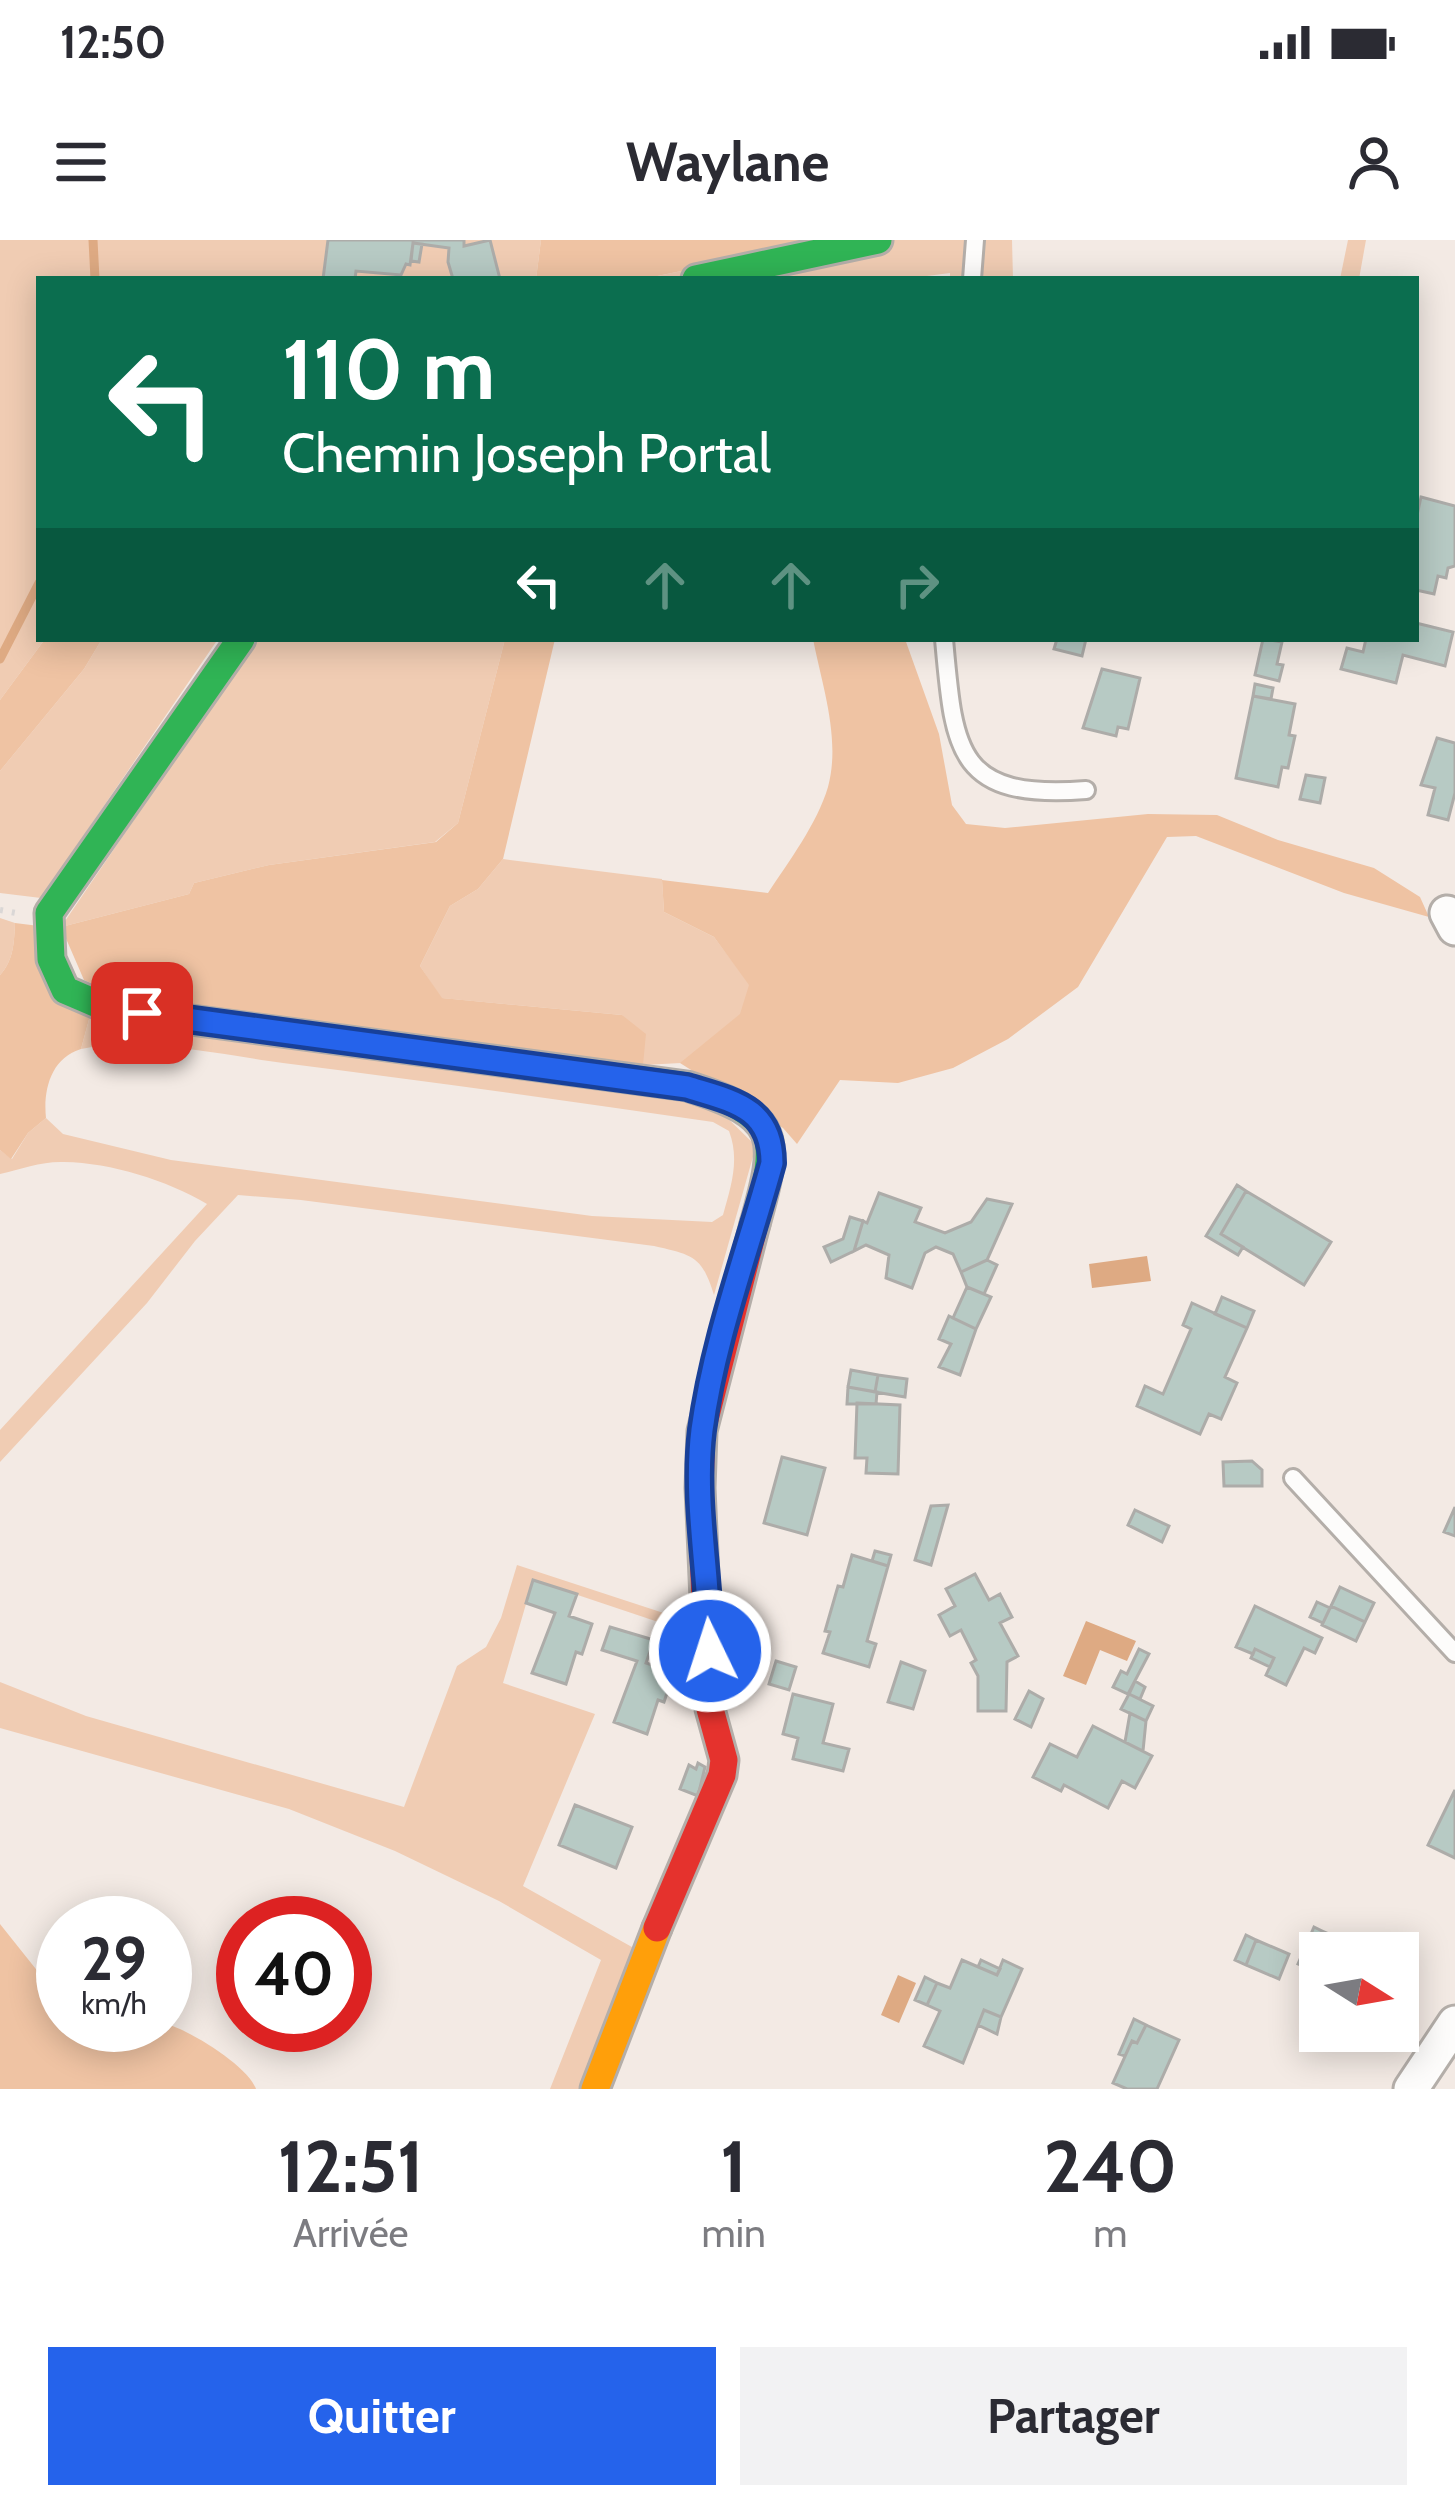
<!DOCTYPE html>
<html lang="fr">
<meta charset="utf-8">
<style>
body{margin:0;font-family:Cabin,sans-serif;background:#f2f2f3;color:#2b2b33;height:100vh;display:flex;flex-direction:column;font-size:45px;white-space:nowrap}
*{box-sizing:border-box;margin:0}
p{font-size:39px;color:#7c7c81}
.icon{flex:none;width:66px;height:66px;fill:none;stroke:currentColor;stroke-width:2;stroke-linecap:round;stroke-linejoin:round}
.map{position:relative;height:1849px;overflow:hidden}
.drawer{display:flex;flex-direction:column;background:#fff;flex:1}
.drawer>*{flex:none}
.guide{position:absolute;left:36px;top:36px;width:1383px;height:366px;border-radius:0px;box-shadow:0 6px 30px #0003;background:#0b6e4f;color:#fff;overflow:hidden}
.needle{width:78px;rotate:101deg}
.fabs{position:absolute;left:1299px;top:1692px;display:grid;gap:24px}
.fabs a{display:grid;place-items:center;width:120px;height:120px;border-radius:0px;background:#fff;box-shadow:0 6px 30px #0003;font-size:60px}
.speed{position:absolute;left:36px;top:1656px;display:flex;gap:24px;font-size:60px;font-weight:700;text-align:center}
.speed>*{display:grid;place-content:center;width:156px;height:156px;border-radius:50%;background:#fff;box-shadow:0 6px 30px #0003;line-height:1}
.speed small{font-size:30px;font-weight:400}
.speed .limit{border:18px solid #d22;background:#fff;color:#111}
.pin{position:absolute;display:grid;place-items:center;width:102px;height:102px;color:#fff;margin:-51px;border-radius:24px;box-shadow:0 6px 18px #0006}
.me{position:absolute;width:132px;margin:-66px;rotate:356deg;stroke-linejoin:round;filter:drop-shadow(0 0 9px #0008)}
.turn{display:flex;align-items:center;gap:42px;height:252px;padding:0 48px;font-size:54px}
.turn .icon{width:156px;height:156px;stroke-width:2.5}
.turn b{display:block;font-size:84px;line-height:102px}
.lanes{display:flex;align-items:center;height:114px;padding:0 48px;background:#0003;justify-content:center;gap:60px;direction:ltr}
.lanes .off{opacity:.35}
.eta{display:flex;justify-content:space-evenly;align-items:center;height:204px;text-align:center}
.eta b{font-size:72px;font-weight:700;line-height:84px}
.cta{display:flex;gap:24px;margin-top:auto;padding:24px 48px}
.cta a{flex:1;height:138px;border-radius:0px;background:#2563eb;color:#fff;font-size:48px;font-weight:700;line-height:138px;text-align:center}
.cta a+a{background:#f2f2f3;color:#2b2b33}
.status{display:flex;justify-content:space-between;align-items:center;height:84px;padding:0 60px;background:#fff;direction:ltr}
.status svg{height:33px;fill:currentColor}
header{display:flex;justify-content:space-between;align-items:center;height:156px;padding:0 48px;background:#fff;font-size:54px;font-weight:700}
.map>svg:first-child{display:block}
.green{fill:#f0ccb3}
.forest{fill:#efc3a3}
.water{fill:#deaa83}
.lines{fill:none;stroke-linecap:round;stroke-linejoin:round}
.stream{stroke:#deaa83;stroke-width:9}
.building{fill:#b7cac4;stroke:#adaca9;stroke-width:3}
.lane-casing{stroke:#b4aea9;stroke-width:22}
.street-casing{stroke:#b4aea9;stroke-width:39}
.fast-casing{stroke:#b4aea9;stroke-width:33}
.slow-casing{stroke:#b4aea9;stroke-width:33}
.jam-casing{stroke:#b4aea9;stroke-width:33}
.path{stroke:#dad7d6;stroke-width:6;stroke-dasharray:3 9;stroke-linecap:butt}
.lane{stroke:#fdfcfb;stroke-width:16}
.street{stroke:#fdfcfb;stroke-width:33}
.fast{stroke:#30b455;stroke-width:27}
.slow{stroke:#ff9f0a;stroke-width:27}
.jam{stroke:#e5322d;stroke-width:27}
.route-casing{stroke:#184099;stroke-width:30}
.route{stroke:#2563eb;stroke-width:21}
</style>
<div class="status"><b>12:50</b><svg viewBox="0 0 49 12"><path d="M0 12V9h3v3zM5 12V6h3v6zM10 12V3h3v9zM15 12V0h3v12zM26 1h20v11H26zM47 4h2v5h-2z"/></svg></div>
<header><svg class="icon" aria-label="menu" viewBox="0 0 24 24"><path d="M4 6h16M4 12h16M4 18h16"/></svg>Waylane<svg class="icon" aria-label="person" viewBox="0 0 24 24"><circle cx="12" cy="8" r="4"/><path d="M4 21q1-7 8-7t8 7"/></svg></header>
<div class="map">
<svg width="1455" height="1849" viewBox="0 0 1455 1849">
<rect width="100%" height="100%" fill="#f3eae4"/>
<path class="green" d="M0,0H541L536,39H39V399H45L0,460Z
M830,0H1012L1013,39H950V33L904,39H643Z
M1348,0H1366L1359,39H1340Z
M102,399H218L41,658L0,653V531L84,429Z
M257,399H505L458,583L435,602L269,625L194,643L189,654L61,687Z
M503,619L662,639L664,672L714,697L750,745L741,774L699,810L681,823L643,825L622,775L441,758L420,726L450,666L478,649Z
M0,678L15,683C14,702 14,720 0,735Z
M91,772L714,865L756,906L714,1055C702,1016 693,1015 654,1006L301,960L238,955L195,1001L147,1063L0,1222V1190L207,964C166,940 112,923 64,922C43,921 21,929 0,934V910L12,919L28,893L46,878L63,894L171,920L592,976L712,982L723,975C731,946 740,920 729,891L713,882C570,861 427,841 283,823C222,815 141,796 81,809Z
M517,1325L688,1381L694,1394L533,1340L503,1443L595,1474L523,1646L648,1716L595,1849H550L601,1720L499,1661L395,1611L289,1569L0,1488V1442L86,1476L404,1567L457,1426L486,1407L501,1378Z"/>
<path class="forest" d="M541,0H830L643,39H536Z
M45,399H102L84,429L0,531V460Z
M505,399H555L503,619L478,649L450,666L420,726L442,758L622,775L646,794L643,825L117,755L84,740L61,687L189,654L194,643L269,625L436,602L458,583Z
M813,399H905L939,494L952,565L966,584L1005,588L1148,574L1217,575L1278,600L1374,628L1420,657L1429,677L1344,653L1196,596L1167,597L1078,747L1008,799L953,828L898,843L840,840L797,904L783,888L680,823L740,774L749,745L714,697L664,672L662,640L768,653C789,621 817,584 828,547C841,499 822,445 813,399Z
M15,683L39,686L91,772L81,809C51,818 43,850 46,878L28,893L11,919L0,910V735C14,720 14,702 15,683Z
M0,1684L47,1743L63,1749V1785C90,1785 144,1780 166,1784C190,1790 249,1827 256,1849H0Z"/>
<path class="water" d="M1147,1016L1151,1041L1092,1048L1089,1024Z
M1086,1381L1136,1401L1127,1421L1100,1410L1086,1445L1063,1436Z
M898,1735L916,1743L899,1783L881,1775Z"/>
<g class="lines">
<path class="stream" d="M93,0L95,39
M0,419L39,343"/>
</g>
<path class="building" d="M328,0H464V6L490,0L500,39H453L448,22L449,8L413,3L410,25L406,24L401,35L356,31L355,39H323Z
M413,3L422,4L419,22L411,21Z
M1421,257L1455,266V326L1448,328L1446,338L1438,336L1434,354L1416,350V280Z
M1416,383L1453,392L1445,426L1403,415L1396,443L1341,429L1347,408L1363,412L1366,399H1416Z
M1057,399H1086L1082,416L1054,409Z
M1263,399L1282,402L1277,424L1283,425L1279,441L1255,435Z
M1102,429L1140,438L1128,489L1118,487L1116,496L1083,488Z
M1255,444L1273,448L1271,459L1253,456Z
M1253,456L1295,464L1289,495L1295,496L1288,528L1282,527L1278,547L1236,538Z
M1437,498L1455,503V553L1448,580L1428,575L1435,548L1421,545Z
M1306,535L1325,538L1320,563L1300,559Z
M1237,945L1246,951L1221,994L1243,1007L1238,1015L1206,996Z
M1246,951L1331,1002L1304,1045L1221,994Z
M879,953L921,968L915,982L945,993L971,982L987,959L1012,964L987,1020L961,1032L953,1014L936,1007L925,1013L912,1048L886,1038L889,1015L866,1005L854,1011L863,981L867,983Z
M850,977L863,981L854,1011L831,1022L824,1007L843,999Z
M987,1020L997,1025L984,1054L967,1047L961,1032Z
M967,1047L991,1057L976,1089L953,1078Z
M1222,1057L1254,1071L1247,1088L1215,1074Z
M1192,1063L1247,1088L1225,1137L1237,1143L1221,1179L1209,1174L1200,1194L1137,1166L1145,1146L1163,1154L1191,1089L1183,1085Z
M949,1076L976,1089L960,1135L939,1127L951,1104L939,1099Z
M851,1130L878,1135L875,1152L848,1147Z
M878,1135L907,1139L905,1157L875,1152Z
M848,1147L877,1152L876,1164H847Z
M857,1163L900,1165L898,1234L866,1233L867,1218H855Z
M782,1217L825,1228L807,1295L764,1283Z
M1252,1221L1262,1230V1246H1224L1223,1222Z
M948,1265L931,1325L915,1320L931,1266Z
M1455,1267V1296L1444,1292Z
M1135,1270L1169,1286L1162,1302L1128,1285Z
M875,1311L891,1315L888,1326L872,1321Z
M852,1315L888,1326L867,1401L876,1404L869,1427L823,1413L830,1392L825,1391L838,1346L843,1347Z
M975,1334L989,1360L1000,1354L1012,1377L1000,1383L1018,1416L1007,1422L1006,1471H978V1436L971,1423L976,1420L961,1390L950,1396L939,1375L955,1366L946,1349Z
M533,1340L577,1354L569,1376L592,1384L582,1414L576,1412L566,1444L532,1433L555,1373L526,1363Z
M1340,1347L1374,1363L1365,1382L1331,1366Z
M1317,1362L1330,1368L1323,1383L1310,1377Z
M1255,1366L1322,1398L1315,1413L1304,1408L1286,1445L1266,1435L1274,1418L1255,1409L1253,1414L1236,1407Z
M1331,1366L1365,1382L1356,1401L1322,1385Z
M610,1387L654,1400L646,1423L674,1432L664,1462L658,1460L647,1494L614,1482L637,1421L602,1410Z
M1139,1409L1149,1414L1128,1454L1113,1447L1121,1431L1127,1434Z
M1255,1409L1274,1418L1270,1427L1251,1418Z
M776,1421L796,1427L789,1450L769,1444Z
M901,1422L925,1431L913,1469L888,1462Z
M1135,1441L1145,1447L1140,1459L1129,1454Z
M1029,1451L1043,1459L1031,1487L1015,1479Z
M793,1454L833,1464L823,1503L849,1509L843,1531L793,1519L798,1498L783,1494Z
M1129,1454L1153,1466L1146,1481L1121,1469Z
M1130,1473L1146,1481L1143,1511L1125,1502Z
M1093,1486L1152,1516L1135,1548L1122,1541L1108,1568L1064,1545L1061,1551L1033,1537L1050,1504L1077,1517Z
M698,1523L705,1527L698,1556L680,1549L689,1525L696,1529Z
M1455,1550V1618L1428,1605Z
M575,1565L632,1587L616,1628L559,1605Z
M1314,1687L1324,1692L1308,1728L1298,1724Z
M1324,1692L1373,1713H1320V1733L1308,1728Z
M1246,1695L1256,1700L1246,1725L1235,1720Z
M1256,1700L1289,1714L1279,1739L1246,1725Z
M962,1720L997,1735L1003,1720L1022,1729L1001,1777L984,1770L963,1823L924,1806L940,1771L927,1765L937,1743L950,1748Z
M981,1720L1000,1729L997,1735L978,1727Z
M925,1737L937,1743L927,1765L915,1760Z
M984,1770L1001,1777L997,1794L978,1785Z
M1134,1779L1146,1785L1137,1803L1132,1801L1125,1816L1119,1814Z
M1146,1785L1179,1800L1157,1849H1127L1113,1843L1132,1801L1137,1803Z"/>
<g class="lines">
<g class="lane-casing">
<path id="lane" d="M972,39L975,0
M944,399C954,511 956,560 1086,550
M1293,1238L1455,1413"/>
</g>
<g class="street-casing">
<path id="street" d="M1447,673L1455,688
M1411,1849L1455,1783"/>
</g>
<g class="fast-casing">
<path id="fast" d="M696,39L878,0
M241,399L49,673L51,719L65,750L109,769L687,846C781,876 780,895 755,984"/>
</g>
<g class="slow-casing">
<path id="slow" d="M595,1849L657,1688"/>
</g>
<g class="jam-casing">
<path id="jam" d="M657,1688L722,1535L724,1520L710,1469L700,1248L702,1191L755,984"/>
</g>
<path class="path" d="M0,670L16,673"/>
<use href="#lane" class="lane"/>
<use href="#street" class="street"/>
<use href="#fast" class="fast"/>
<use href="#slow" class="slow"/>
<use href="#jam" class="jam"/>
</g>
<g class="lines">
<g class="route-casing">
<path id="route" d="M142,773L687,847C732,861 772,867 772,923C748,1010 714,1100 702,1190C693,1263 710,1337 710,1411"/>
</g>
<use href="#route" class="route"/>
</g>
</svg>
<div class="fabs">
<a><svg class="needle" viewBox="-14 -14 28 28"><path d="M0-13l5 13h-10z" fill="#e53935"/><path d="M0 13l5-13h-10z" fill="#7c7c81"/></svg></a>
</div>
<div class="speed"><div>29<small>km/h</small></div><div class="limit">40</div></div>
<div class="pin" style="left:142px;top:773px;background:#d93025"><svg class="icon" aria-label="arrive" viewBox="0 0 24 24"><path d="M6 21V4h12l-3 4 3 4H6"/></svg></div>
<svg class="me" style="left:710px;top:1411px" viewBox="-20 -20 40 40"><circle r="17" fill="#2563eb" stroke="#fff" stroke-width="3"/><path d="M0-11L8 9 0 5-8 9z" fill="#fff"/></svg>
<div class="guide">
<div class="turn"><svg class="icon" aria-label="left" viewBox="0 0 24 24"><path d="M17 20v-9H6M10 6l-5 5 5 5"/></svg><div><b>110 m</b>Chemin Joseph Portal</div></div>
<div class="lanes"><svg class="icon" aria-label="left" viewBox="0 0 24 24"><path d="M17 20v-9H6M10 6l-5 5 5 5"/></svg><svg class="icon off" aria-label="ahead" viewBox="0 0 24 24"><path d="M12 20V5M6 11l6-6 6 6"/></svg><svg class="icon off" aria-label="ahead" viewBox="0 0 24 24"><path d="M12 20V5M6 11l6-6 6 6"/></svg><svg class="icon off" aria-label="right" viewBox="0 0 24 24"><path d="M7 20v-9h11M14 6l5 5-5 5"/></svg></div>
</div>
</div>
<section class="drawer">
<div class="eta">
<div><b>12:51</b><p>Arrivée</p></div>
<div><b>1</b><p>min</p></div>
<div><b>240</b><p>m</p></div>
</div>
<div class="cta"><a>Quitter</a><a>Partager</a></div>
</section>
